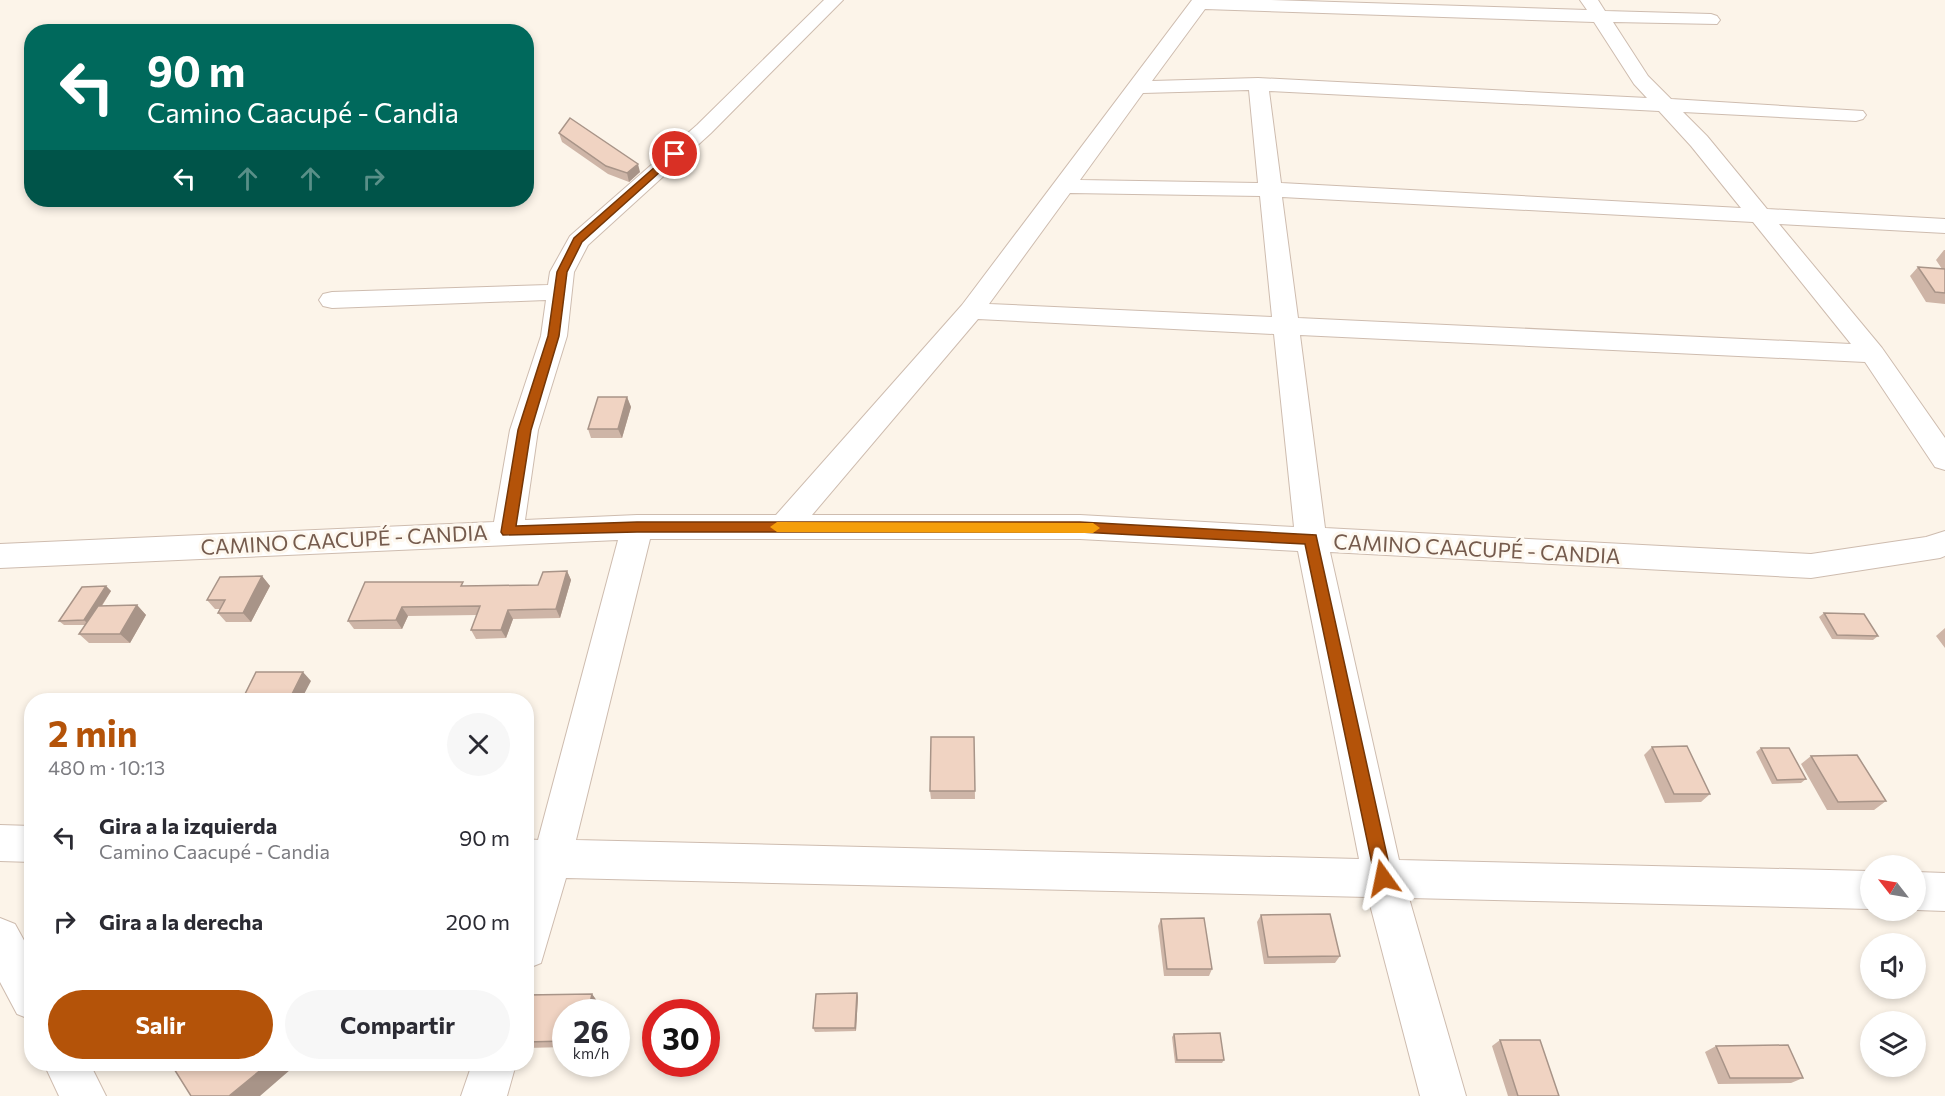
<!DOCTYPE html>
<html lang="es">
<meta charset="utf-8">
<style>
body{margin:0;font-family:Commissioner,sans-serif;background:#f7f7f7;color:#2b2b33;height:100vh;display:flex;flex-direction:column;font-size:22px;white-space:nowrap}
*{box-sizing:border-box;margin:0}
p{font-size:20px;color:#7c7c81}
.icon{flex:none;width:33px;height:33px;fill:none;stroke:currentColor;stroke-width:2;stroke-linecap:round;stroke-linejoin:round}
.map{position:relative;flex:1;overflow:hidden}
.panel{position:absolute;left:24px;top:693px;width:510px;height:378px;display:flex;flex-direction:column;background:#fff;border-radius:24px;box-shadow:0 3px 9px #0003}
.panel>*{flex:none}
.guide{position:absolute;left:24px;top:24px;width:510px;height:183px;border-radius:24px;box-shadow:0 3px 9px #0003;background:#00695c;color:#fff;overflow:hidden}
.needle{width:39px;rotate:301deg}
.controls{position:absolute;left:1860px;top:855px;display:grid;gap:12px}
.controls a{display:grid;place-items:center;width:66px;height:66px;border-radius:50%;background:#fff;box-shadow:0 3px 9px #0003;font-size:30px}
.speed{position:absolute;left:552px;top:999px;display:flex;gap:12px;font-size:30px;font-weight:700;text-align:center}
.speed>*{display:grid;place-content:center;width:78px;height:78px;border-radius:50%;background:#fff;box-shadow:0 3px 9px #0003;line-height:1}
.speed small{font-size:15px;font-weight:400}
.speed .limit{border:9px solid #d22;background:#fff;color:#111}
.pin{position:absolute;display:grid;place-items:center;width:51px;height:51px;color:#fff;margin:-26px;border:3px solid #fff;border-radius:50%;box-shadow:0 2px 6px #0007}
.me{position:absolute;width:66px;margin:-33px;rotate:348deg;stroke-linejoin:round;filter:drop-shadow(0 0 4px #0008)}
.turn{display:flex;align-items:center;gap:21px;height:126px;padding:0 24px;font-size:27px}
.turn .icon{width:78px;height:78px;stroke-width:2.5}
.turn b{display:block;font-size:42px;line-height:51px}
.lanes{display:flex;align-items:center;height:57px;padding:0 24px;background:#0003;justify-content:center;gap:30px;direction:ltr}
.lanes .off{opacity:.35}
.round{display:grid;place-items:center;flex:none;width:63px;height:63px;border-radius:32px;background:#f7f7f7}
.summary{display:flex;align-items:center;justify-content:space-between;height:102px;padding:0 24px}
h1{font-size:36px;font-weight:700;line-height:45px;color:#b45309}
.button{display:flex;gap:12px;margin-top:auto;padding:12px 24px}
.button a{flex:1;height:69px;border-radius:36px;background:#b45309;color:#fff;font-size:24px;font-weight:700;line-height:69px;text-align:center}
.button a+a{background:#f7f7f7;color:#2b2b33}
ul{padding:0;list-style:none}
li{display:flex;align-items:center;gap:18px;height:84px;padding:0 24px}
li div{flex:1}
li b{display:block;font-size:22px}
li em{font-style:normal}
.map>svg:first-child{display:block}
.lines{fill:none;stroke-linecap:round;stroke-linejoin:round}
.minor-casing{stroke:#cebcaf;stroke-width:2}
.minor{fill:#fff;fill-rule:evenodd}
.wall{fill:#ceb5a7}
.shaded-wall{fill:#a89488}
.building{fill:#f0d3c2;stroke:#a89488;stroke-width:1.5}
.route{fill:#b45309;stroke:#753606;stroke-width:1.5}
.slow{fill:#f59e0b}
.labels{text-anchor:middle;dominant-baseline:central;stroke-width:6;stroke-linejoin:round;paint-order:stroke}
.street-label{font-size:21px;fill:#755b4d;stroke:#fef8ef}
</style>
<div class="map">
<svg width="1945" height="1096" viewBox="0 0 1945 1096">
<rect width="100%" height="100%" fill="#fcf4e9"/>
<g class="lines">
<g class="minor-casing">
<path id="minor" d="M824,0H843L711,133L588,245L574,272L567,336L538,430L525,520L637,515H776L962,305L1192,0H1271L1587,10L1580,0H1598L1605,11L1711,14L1717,16L1720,20L1717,24L1613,22L1648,76L1671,99L1863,111L1866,115L1863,119L1856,121L1683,112L1707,136L1767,209L1945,219V233L1779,224L1882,348L1945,438V470L1935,467L1865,362L1300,335L1325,528L1811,554L1926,537L1945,531V556L1940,558L1811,578L1330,552L1399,860L1870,871V909L1409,898L1466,1096H1420L1368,897L566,878L541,963L526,969V839L538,840L618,540L0,568V544L494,522L510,430L541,336L546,300L332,308L323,306L319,300L323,294L332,292L548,285L550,272L570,236L697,125ZM1205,9L1594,22L1634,84L1647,98L1258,78L1152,81ZM1249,90L1258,183L1080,180L1143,93ZM1269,91L1659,111L1691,146L1741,208L1281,183ZM1070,193L1260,196L1272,317L989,304ZM1282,197L1753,222L1851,344L1298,318ZM978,319L1274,334L1294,527L1080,515H812ZM650,539H1080L1298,551L1359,859L576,840Z
M0,825L32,826V862L0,861Z
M1916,872L1945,873V911L1916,910Z
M0,918L15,924L32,955V1020L17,1014L0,982Z
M44,1064H90L106,1096H59Z
M472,1064H516L507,1096H461Z"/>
</g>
<use href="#minor" class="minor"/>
</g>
<path class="wall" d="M559,133L640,172L629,182L608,174L562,142Z
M1944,250H1945V304L1926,302L1910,276L1918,267L1942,269L1936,260Z
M627,397L631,407L622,438H591L588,429Z
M567,571L571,580L560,618L513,619L506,638L476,639L471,630L477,615L408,616L402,629H354L348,621L465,586L538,585Z
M262,576L270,586L251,622H226L218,613L220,609H215L207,600Z
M106,586L111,591L102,606L137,605L146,615L130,643H89L79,634L85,625H64L59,621Z
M1824,613L1878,636L1873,640L1832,639L1819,617Z
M1945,628V648L1936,636Z
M974,737L975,799H931L930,791Z
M1652,747L1710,794L1701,802L1665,803L1644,755Z
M1761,748L1806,779L1801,783L1772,784L1756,752Z
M1811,756L1886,801L1874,810H1827L1801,764Z
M1261,915L1340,956L1335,963L1264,964L1257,922Z
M1161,919L1212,969L1209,976H1164L1158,926Z
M857,993L858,997L856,1031L815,1032L813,1028Z
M592,994L597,1001L595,1012H566V1047L526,1048V995Z
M1174,1034L1224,1060L1222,1063H1175L1172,1037Z
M1500,1040L1559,1096H1508L1492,1046Z
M1716,1046L1803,1078L1791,1083L1718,1084L1705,1052Z"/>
<path class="shaded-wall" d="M638,164L640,172L629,182L627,173Z
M627,397L631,407L622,438L618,429Z
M567,571L571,580L560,618L556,609Z
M262,576L270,586L251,622L243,613Z
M106,586L111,591L89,625L84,620Z
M137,605L146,615L130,643L120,634Z
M402,607L408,616L402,629L396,620Z
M508,610L513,619L506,638L501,630Z
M303,672L311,681L301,700H289Z
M857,993L858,997L856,1031L855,1028Z
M592,994L597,1001L595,1012H588Z
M111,1064H130L123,1069Z
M268,1064H284L290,1070L260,1096H229Z"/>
<path class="building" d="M570,118L638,164L627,173L606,166L559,133Z
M1918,267L1945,269V293L1935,292Z
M598,397H627L618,429H588Z
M567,571L556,609L508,610L501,630H471L480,606L402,607L396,620L348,621L365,582H463L461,586L538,585L543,572Z
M262,576L243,613H218L225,600H207L220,577Z
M106,586L84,620L59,621L82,587Z
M137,605L120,634H79L98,606Z
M1824,613L1864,614L1878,636L1837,635Z
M256,672H303L289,700H242Z
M931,737H974L975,791H930Z
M1687,746L1710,794H1674L1652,747Z
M1761,748H1789L1806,779L1777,780Z
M1857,755L1886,801L1838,802L1811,756Z
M1330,914L1340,956L1268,957L1261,915Z
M1204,918L1212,969H1167L1161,919Z
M857,993L855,1028H813L816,994Z
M592,994L588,1012H566V1041L526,1042V995Z
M1220,1033L1224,1060H1177L1174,1034Z
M1500,1040H1540L1559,1096H1518Z
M1788,1045L1803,1078H1730L1716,1046Z
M171,1064H268L229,1096H191Z"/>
<path class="route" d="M672,152L680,154L582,242L567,272L559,336L531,430L516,526L637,522H1080L1316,535L1392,878L1389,884L1383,887L1377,884L1375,878L1305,544L1080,532H637L503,535L501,532L518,430L548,336L557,272L574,238Z"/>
<path class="slow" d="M777,522L1093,523L1100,528L1093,533L777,532L770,527Z"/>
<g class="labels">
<g class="street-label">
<text transform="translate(344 539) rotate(-3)">CAMINO CAACUPÉ - CANDIA</text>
<text transform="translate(1477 548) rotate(3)">CAMINO CAACUPÉ - CANDIA</text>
</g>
</g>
</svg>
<div class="controls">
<a><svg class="needle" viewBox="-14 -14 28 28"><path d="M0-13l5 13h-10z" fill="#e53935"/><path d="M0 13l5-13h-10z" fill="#7c7c81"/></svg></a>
<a><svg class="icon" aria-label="sound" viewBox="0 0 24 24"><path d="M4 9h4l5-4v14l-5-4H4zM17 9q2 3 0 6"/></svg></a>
<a><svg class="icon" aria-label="layers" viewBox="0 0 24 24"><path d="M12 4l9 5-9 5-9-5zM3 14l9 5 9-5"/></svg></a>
</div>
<div class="speed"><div>26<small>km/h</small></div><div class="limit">30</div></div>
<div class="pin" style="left:675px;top:154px;background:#d93025"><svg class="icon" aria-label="arrive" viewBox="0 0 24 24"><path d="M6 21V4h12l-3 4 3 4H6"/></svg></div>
<svg class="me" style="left:1383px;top:878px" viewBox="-20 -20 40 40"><path d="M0-17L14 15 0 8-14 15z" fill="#b45309" stroke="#fff" stroke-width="4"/></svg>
<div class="guide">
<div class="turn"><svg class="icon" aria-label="left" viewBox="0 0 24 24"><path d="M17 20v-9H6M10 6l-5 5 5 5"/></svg><div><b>90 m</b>Camino Caacupé - Candia</div></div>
<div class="lanes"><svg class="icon" aria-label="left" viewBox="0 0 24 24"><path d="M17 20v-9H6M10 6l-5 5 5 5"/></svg><svg class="icon off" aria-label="ahead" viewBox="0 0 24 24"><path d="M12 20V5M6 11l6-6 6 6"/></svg><svg class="icon off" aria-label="ahead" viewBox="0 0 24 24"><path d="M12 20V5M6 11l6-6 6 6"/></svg><svg class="icon off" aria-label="right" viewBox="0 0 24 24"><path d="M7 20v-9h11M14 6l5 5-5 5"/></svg></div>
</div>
<section class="panel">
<div class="summary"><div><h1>2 min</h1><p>480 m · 10:13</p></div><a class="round"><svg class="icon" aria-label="close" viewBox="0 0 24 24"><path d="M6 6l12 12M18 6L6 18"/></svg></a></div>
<ul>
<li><svg class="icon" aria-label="left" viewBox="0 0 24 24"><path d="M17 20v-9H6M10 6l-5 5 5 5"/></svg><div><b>Gira a la izquierda</b><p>Camino Caacupé - Candia</p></div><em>90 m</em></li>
<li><svg class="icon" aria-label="right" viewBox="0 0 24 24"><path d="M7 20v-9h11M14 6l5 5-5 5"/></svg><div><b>Gira a la derecha</b></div><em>200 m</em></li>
</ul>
<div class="button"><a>Salir</a><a>Compartir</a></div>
</section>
</div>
